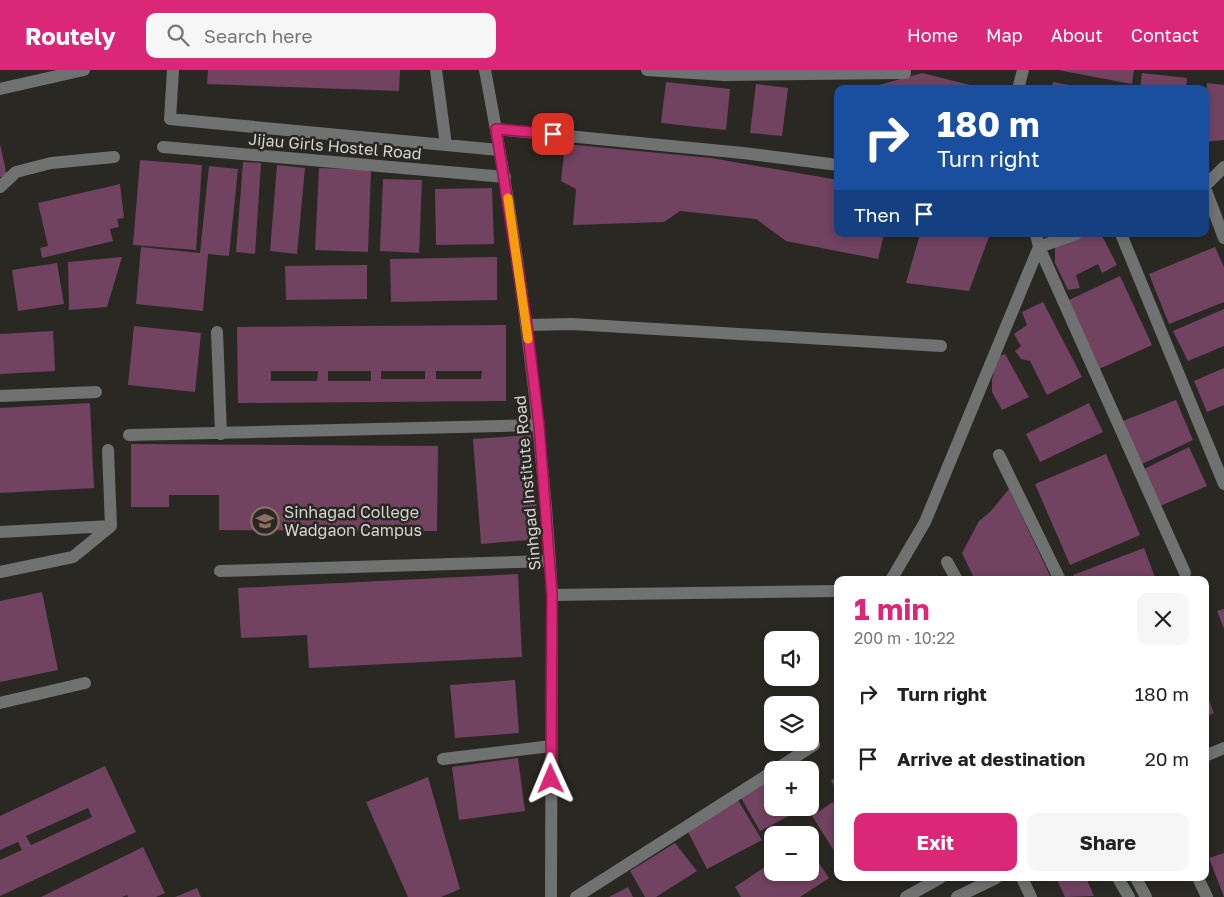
<!DOCTYPE html>
<meta charset="utf-8">
<style>
body{margin:0;font-family:"Golos Text",sans-serif;background:#f6f6f6;color:#222;height:100vh;display:flex;flex-direction:column;font-size:19px;white-space:nowrap}
*{box-sizing:border-box;margin:0}
p{font-size:16px;color:#767676}
.icon{flex:none;width:28px;height:28px;fill:none;stroke:currentColor;stroke-width:2;stroke-linecap:round;stroke-linejoin:round}
.map{position:relative;flex:1;overflow:hidden}
.sheet{position:absolute;left:834px;top:506px;width:375px;height:305px;display:flex;flex-direction:column;background:#fff;border-radius:10px;box-shadow:0 2px 8px #0003}
.sheet>*{flex:none}
.banner{position:absolute;left:834px;top:15px;width:375px;height:152px;border-radius:10px;box-shadow:0 2px 8px #0003;background:#1a4fa0;color:#fff;overflow:hidden}
.fabs{position:absolute;left:764px;top:561px;display:grid;gap:10px}
.fabs a{display:grid;place-items:center;width:55px;height:55px;border-radius:10px;background:#fff;box-shadow:0 2px 8px #0003;font-size:25px}
.pin{position:absolute;display:grid;place-items:center;width:42px;height:42px;color:#fff;margin:-21px;border-radius:10px;box-shadow:0 2px 8px #0006}
.me{position:absolute;width:55px;margin:-28px;rotate:359deg;stroke-linejoin:round;filter:drop-shadow(0 0 4px #0008)}
.turn{display:flex;align-items:center;gap:18px;height:105px;padding:0 20px;font-size:22px}
.turn .icon{width:65px;height:65px;stroke-width:2.5}
.turn b{display:block;font-size:35px;line-height:42px}
.then{display:flex;align-items:center;height:48px;padding:0 20px;background:#0003;gap:10px;font-size:19px}
.round{display:grid;place-items:center;flex:none;width:52px;height:52px;border-radius:10px;background:#f6f6f6}
.summary{display:flex;align-items:center;justify-content:space-between;height:85px;padding:0 20px}
h1{font-size:30px;font-weight:700;line-height:38px;color:#db2777}
.primary-button{display:flex;gap:10px;margin-top:auto;padding:10px 20px}
.primary-button a{flex:1;height:58px;border-radius:10px;background:#db2777;color:#fff;font-size:20px;font-weight:700;line-height:58px;text-align:center}
.primary-button a+a{background:#f6f6f6;color:#222}
ul{padding:0;list-style:none}
li{display:flex;align-items:center;gap:15px;height:65px;padding:0 20px}
li div{flex:1}
li b{display:block;font-size:19px}
li em{font-style:normal}
header{display:flex;align-items:center;gap:30px;box-sizing:border-box;height:70px;padding:0 25px;background:#db2777;color:#fff}
header strong{font-size:24px}
nav{display:flex;gap:28px;margin-inline-start:auto;font-size:18px}
.search{width:350px;height:45px;background:#f6f6f6;display:flex;align-items:center;gap:12px;box-sizing:border-box;padding:0 18px;border-radius:10px;color:#767676;font-size:19px}
.map>svg:first-child{display:block}
.building{fill:#724261;fill-rule:evenodd}
.lines{fill:none;stroke-linecap:round;stroke-linejoin:round}
.minor{stroke:#6f7271;stroke-width:12}
.route-casing{stroke:#8e194d;stroke-width:12}
.route{stroke:#db2777;stroke-width:9}
.slow{stroke:#f59e0b;stroke-width:9}
.labels{text-anchor:middle;dominant-baseline:central;stroke-width:5;stroke-linejoin:round;paint-order:stroke}
.street-label{font-size:16px;fill:#d5d4d1;stroke:#2a2823}
.poi-label{font-size:16px;fill:#d5d4d1;stroke:#2a2823;text-anchor:start}
</style>
<header>
<strong>Routely</strong>
<div class="search"><svg class="icon" aria-label="search" viewBox="0 0 24 24"><circle cx="10" cy="10" r="6"/><path d="M15 15l6 6"/></svg>Search here</div>
<nav><a>Home</a><a>Map</a><a>About</a><a>Contact</a></nav>
</header>
<div class="map">
<svg width="1224" height="827" viewBox="0 0 1224 827">
<rect width="100%" height="100%" fill="#2a2823"/>
<path class="building" d="M208,0H400L399,21L207,14Z
M1058,0H1134L1132,14Z
M922,3L982,18V19H865Z
M1142,3L1187,8L1186,19H1140Z
M666,12L730,19L726,60L661,53Z
M1053,12L1086,18V19H1051Z
M1207,13L1224,15V70L1205,72Z
M756,14L788,18L782,66L750,63Z
M0,74L7,106L0,107Z
M565,74L711,88L838,110V164H884L878,189L786,171L756,149L680,141L664,152L573,155L576,119L561,111Z
M140,90L202,95L196,180L133,175Z
M243,92L261,93L255,184L236,182Z
M277,95L305,98L297,184L270,181Z
M209,96L238,99L229,186L208,184L203,241L136,234L141,177L200,183Z
M319,98L371,100L368,182L315,180Z
M383,109L422,110L419,183L380,181Z
M120,114L124,148L117,149L119,157L110,159L113,171L42,188L40,178L48,176L38,133Z
M492,118L494,174L436,175L435,119Z
M920,164H990L969,221L906,213Z
M1090,164H1101L1117,195L1102,203L1098,194L1076,205L1080,218L1068,220L1055,193V176Z
M1215,177L1224,197V232L1169,254L1149,204Z
M122,187L107,237L69,240L68,192Z
M497,187V230L391,232L390,189Z
M57,193L64,234L18,241L12,200Z
M367,195V229L286,230L285,196Z
M1120,206L1152,275L1097,300L1067,231Z
M1043,232L1082,307L1047,325L1030,291L1021,289L1015,281L1021,276L1014,264L1027,255L1022,242Z
M1224,239V276L1188,291L1173,261Z
M506,255V331L238,333L237,257ZM271,301H318L317,311H271ZM328,301H371V311H328ZM381,301H425V309H381ZM436,301H482L481,309H436Z
M134,256L201,263L195,322L128,315Z
M53,261L55,301L0,304V264Z
M1005,284L1029,327L1002,340L992,322V310L997,287Z
M1224,298V335L1207,342L1194,311Z
M1176,330L1193,370L1142,394L1123,351Z
M90,333L94,418L0,423V338Z
M1089,333L1103,362L1040,392L1026,364Z
M531,365L539,469L481,474L473,369Z
M131,374L438,376L437,461L219,460V425H169V437H131Z
M1189,377L1207,416L1160,436L1144,399Z
M1106,384L1140,465L1070,495L1035,414Z
M1009,419L1052,510H975L962,483L979,451L991,441Z
M1144,478L1156,510H1074L1073,505Z
M518,504L522,587L309,598L307,565L241,568L238,518Z
M42,522L58,600L0,612V531Z
M1224,539V559L1217,541Z
M515,610L519,663L455,668L450,615Z
M1205,620L1214,643L1205,647Z
M518,688L525,741L459,750L452,697Z
M799,691L804,700H784Z
M105,696L136,762L0,826V790L22,780L18,772L0,780V746ZM88,738L92,747L31,775L26,766Z
M428,707L460,819L441,827H408L366,732Z
M772,707V738H804L760,761L740,726Z
M838,707V725L831,710Z
M810,712L819,729L810,734Z
M738,730L762,770L707,799L687,760Z
M833,732L838,742V787L812,746Z
M675,773L697,801L656,827H645L630,801Z
M143,777L165,823L156,827H128L127,825L122,827H41Z
M810,780L829,808L800,827H741L735,817L772,792V802H810Z
M1224,783V827L1209,788Z
M1056,808H1086L1094,826L1065,827Z
M628,817L633,827H609Z
M197,818L201,827H175Z"/>
<g class="lines">
<path class="minor" d="M173,0L170,49L499,80
M436,0L446,75
M485,0C518,174 542,349 552,525L551,827
M647,0L724,5L905,3V0
M0,19L84,0
M1018,19L1023,0
M496,59L743,83L838,95
M163,77L505,107
M1205,116L1224,97
M0,117L16,102L51,93L114,87
M1205,118L1224,168
M1036,164L1039,177L1185,503
M1121,164L1224,414
M1039,177L1076,164
M527,255L572,254L941,276
M217,262L221,364
M0,326L96,322
M129,365L539,355
M108,380L111,456
M999,385L1060,510
M0,462L111,456
M947,492L957,510
M220,501L550,491
M0,502L73,487L111,456
M891,510L925,452L1039,177
M552,525L838,521
M0,633L85,613
M1205,686L1224,678
M443,689L551,676
M775,700L814,675
M1022,808L1031,827
M1118,808L1129,827
M1136,808L1146,827
M1198,808L1207,827
M576,827L772,702
M906,827L940,808
M957,827L996,808"/>
</g>
<g class="lines">
<g class="route-casing">
<path id="route" d="M551,709L552,525L539,355L527,256L496,59L553,64"/>
</g>
<use href="#route" class="route"/>
<path class="slow" d="M508,128L528,269"/>
</g>
<defs>
<g id="university-ring" transform="scale(1.4375)"><circle r="9.5" fill="#2a2823" stroke="#8d6e63" stroke-width="1.5"/><path d="M0-5L7-2L0 1L-7-2ZM-4 1L0 2.5L4 1V4Q0 6-4 4Z" fill="#8d6e63"/></g>
</defs>
<g fill-rule="evenodd">
<use href="#university-ring" x="265" y="451"/>
</g>
<g class="labels">
<g class="street-label">
<text transform="translate(335 76) rotate(5)">Jijau Girls Hostel Road</text>
<text transform="translate(527 413) rotate(-95)">Sinhgad Institute Road</text>
</g>
<g class="poi-label">
<text x="284" y="442">Sinhagad College<tspan x="284" dy="18">Wadgaon Campus</tspan></text>
</g>
</g>
</svg>
<div class="fabs">
<a><svg class="icon" aria-label="sound" viewBox="0 0 24 24"><path d="M4 9h4l5-4v14l-5-4H4zM17 9q2 3 0 6"/></svg></a>
<a><svg class="icon" aria-label="layers" viewBox="0 0 24 24"><path d="M12 4l9 5-9 5-9-5zM3 14l9 5 9-5"/></svg></a>
<a>+</a>
<a>−</a>
</div>
<div class="pin" style="left:553px;top:64px;background:#d93025"><svg class="icon" aria-label="arrive" viewBox="0 0 24 24"><path d="M6 21V4h12l-3 4 3 4H6"/></svg></div>
<svg class="me" style="left:551px;top:709px" viewBox="-20 -20 40 40"><path d="M0-17L14 15 0 8-14 15z" fill="#db2777" stroke="#fff" stroke-width="4"/></svg>
<div class="banner">
<div class="turn"><svg class="icon" aria-label="right" viewBox="0 0 24 24"><path d="M7 20v-9h11M14 6l5 5-5 5"/></svg><div><b>180 m</b>Turn right</div></div>
<div class="then">Then<svg class="icon" aria-label="arrive" viewBox="0 0 24 24"><path d="M6 21V4h12l-3 4 3 4H6"/></svg></div>
</div>
<section class="sheet">
<div class="summary"><div><h1>1 min</h1><p>200 m · 10:22</p></div><a class="round"><svg class="icon" aria-label="close" viewBox="0 0 24 24"><path d="M6 6l12 12M18 6L6 18"/></svg></a></div>
<ul>
<li><svg class="icon" aria-label="right" viewBox="0 0 24 24"><path d="M7 20v-9h11M14 6l5 5-5 5"/></svg><div><b>Turn right</b></div><em>180 m</em></li>
<li><svg class="icon" aria-label="arrive" viewBox="0 0 24 24"><path d="M6 21V4h12l-3 4 3 4H6"/></svg><div><b>Arrive at destination</b></div><em>20 m</em></li>
</ul>
<div class="primary-button"><a>Exit</a><a>Share</a></div>
</section>
</div>
